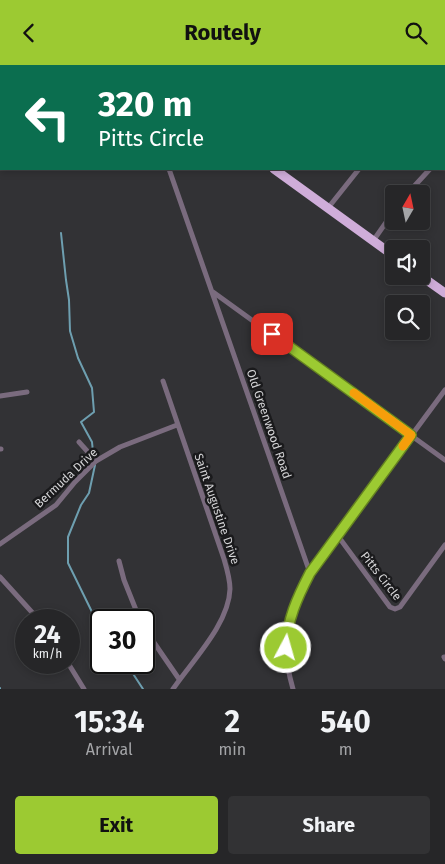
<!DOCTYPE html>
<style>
body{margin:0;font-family:"Fira Sans",sans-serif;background:#323234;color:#f1f3f6;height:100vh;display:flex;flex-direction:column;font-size:19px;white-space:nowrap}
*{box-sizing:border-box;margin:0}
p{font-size:16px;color:#a4a5a8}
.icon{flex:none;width:28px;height:28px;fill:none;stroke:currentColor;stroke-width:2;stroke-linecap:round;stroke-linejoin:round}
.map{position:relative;height:624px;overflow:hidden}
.panel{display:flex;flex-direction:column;background:#262628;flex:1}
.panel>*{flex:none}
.guide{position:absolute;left:0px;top:0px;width:445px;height:105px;box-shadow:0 2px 8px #0003,0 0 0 1px #424345;background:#0b6e4f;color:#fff;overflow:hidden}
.needle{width:32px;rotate:9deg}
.tools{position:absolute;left:385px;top:120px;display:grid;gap:10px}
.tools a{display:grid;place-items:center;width:45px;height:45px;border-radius:5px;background:#262628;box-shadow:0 2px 8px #0003,0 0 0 1px #424345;font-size:25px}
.speed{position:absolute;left:15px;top:544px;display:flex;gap:10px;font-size:25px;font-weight:700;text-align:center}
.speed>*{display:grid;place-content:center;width:65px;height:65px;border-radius:50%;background:#262628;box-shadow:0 2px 8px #0003,0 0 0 1px #424345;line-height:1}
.speed small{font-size:12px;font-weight:400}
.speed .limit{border:2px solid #111;border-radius:8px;background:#fff;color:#111}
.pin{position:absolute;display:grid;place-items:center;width:42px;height:42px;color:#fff;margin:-21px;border-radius:10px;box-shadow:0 2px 8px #0006}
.me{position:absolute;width:55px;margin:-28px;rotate:6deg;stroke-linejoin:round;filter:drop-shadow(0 0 4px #0008)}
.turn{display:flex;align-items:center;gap:18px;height:105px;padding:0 15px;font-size:22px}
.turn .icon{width:65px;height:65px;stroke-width:2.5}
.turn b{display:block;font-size:35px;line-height:42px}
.eta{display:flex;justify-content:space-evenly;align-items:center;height:85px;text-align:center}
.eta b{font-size:30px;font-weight:700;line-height:35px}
.action{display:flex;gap:10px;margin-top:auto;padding:10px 15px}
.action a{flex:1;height:58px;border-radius:5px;background:#9cca32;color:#111;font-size:20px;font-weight:700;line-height:58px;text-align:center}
.action a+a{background:#323234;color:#f1f3f6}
header{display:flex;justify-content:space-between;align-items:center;height:65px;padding:0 15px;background:#9cca32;color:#111;font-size:22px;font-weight:700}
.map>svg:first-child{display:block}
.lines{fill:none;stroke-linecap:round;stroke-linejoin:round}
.stream{stroke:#6e9fb0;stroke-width:2}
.minor{stroke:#7a6b7e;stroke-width:5}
.trunk{stroke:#cfadd9;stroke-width:9}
.route-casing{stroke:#658320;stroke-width:12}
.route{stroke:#9cca32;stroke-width:9}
.slow{stroke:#f59e0b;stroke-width:9}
.labels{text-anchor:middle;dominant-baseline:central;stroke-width:5;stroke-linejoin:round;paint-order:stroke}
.street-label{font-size:12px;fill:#d4d4d6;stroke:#1a1a1c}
</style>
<header><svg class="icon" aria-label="back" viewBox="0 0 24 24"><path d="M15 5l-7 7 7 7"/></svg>Routely<svg class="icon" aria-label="search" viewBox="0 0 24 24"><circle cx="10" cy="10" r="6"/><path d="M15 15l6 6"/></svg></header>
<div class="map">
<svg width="445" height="624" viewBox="0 0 445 624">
<rect width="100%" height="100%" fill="#323235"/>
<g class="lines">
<path class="stream" d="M61,168L66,215L69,235L70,266L78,293L92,323L94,347L81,357L92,377L93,387
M95,400L89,428L81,440L68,472V498L93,549L101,560
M126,598L143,624
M0,623V624"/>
<path class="minor" d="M164,1L165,0
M444,91L445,89
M169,104L310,508
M407,129L430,104
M328,143L359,104
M373,176L394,146
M213,227L445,395
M163,316L224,494C227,504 230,514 230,524C229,559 192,596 173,624
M0,331L27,327
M79,377L96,396
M0,384H1
M338,471L390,542L395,544L400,542L445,480
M0,479L56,440L75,417L96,396L120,382L177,360
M119,496L124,515L140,555
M0,512L39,555
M144,563L179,614
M444,592L445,594
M68,598L84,624
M293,624C279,577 288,549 310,508L445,325"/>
<path class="trunk" d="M157,0L158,1
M274,104L394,191
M421,211L445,228"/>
</g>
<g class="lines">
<g class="route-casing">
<path id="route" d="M272,269L411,370L310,508C297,533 287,555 286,583"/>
</g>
<use href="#route" class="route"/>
<path class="slow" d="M354,328L411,370L403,381"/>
</g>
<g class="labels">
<g class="street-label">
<text transform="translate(269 359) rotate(71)">Old Greenwood Road</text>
<text transform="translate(66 413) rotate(-43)">Bermuda Drive</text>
<text transform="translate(217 444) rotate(71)">Saint Augustine Drive</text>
<text transform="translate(381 511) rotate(52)">Pitts Circle</text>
</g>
</g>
</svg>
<div class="tools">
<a><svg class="needle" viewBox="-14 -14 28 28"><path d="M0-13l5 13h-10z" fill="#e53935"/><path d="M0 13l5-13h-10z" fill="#a4a5a8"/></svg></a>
<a><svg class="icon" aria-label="sound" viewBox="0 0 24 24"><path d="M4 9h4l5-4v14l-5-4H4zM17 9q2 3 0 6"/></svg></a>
<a><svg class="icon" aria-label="search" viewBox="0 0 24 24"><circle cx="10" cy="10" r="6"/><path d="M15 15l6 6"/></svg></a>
</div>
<div class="speed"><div>24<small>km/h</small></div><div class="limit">30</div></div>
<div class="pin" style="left:272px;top:269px;background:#d93025"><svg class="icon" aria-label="arrive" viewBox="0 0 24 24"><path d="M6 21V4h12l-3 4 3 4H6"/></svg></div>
<svg class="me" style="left:286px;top:583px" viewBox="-20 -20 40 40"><circle r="17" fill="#9cca32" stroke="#fff" stroke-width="3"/><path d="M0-11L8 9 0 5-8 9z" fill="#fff"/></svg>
<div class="guide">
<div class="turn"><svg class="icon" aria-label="left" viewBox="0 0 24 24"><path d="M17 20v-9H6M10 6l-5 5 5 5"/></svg><div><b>320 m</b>Pitts Circle</div></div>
</div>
</div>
<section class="panel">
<div class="eta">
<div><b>15:34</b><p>Arrival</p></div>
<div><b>2</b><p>min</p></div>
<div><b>540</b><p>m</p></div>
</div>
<div class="action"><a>Exit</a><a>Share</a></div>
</section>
